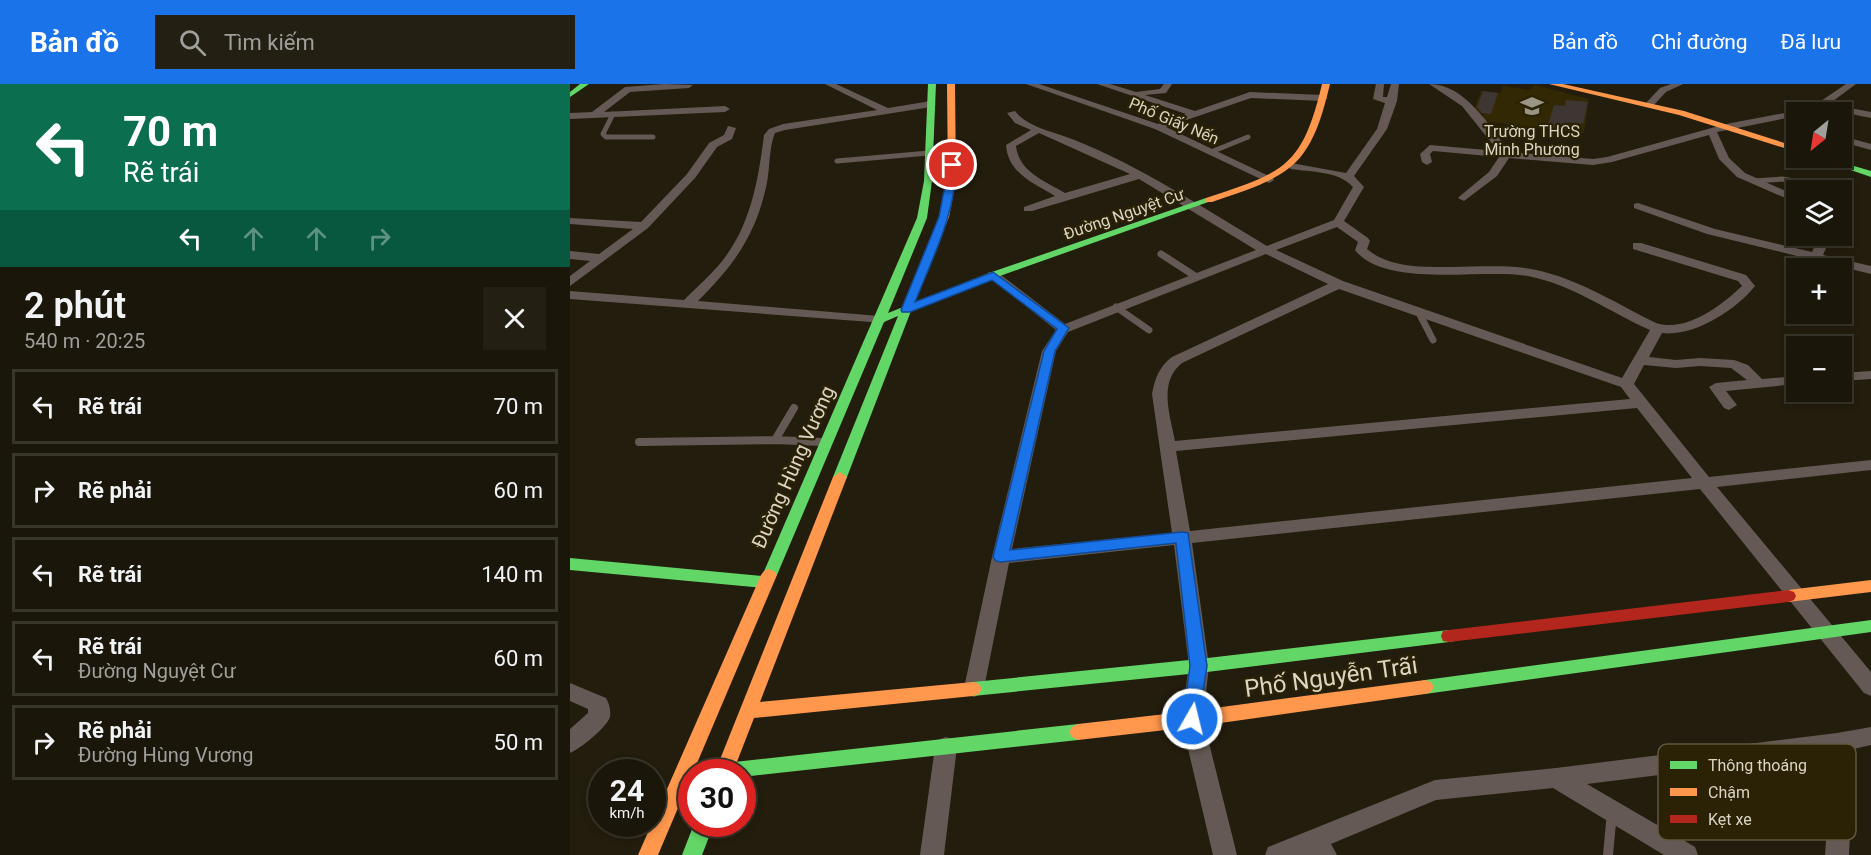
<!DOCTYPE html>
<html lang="vi">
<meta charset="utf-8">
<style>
body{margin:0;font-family:Roboto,sans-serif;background:#231f13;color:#f1f3f6;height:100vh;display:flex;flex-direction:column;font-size:22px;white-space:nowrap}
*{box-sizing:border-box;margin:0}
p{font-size:20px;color:#9f9f9c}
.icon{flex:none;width:33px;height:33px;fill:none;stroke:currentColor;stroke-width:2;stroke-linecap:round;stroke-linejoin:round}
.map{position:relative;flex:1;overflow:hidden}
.panel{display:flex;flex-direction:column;background:#1a160a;width:570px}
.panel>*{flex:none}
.guide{background:#0b6e4f;color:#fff;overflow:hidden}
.needle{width:39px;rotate:210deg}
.controls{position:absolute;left:1216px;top:18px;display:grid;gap:12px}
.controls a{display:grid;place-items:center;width:66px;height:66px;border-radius:0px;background:#1a160a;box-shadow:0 3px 9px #0003,0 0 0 2px #38352b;font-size:30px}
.speed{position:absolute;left:18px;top:675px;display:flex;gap:12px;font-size:30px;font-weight:700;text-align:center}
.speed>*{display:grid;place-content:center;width:78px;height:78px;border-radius:50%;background:#1a160a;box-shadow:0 3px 9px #0003,0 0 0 2px #38352b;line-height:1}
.speed small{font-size:15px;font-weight:400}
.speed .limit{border:9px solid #d22;background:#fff;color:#111}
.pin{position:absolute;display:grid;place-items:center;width:51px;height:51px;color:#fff;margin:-26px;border:3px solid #fff;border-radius:50%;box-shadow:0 2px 6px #0007}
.me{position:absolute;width:66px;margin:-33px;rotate:8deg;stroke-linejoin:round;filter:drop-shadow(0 0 4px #0008)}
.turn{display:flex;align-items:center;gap:21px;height:126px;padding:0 24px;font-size:27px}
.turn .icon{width:78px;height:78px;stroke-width:2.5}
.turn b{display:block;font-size:42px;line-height:51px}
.lanes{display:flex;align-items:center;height:57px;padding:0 24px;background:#0003;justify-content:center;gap:30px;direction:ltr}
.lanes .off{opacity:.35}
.round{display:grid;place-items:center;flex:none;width:63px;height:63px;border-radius:0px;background:#231f13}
.overview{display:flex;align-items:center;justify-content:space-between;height:102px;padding:0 24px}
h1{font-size:36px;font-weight:600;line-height:45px}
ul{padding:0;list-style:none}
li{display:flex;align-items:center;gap:18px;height:75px;margin:0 12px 9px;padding:0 12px;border:3px solid #38352b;border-radius:0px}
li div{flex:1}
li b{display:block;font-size:22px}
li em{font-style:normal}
header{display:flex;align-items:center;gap:36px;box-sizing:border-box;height:84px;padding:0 30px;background:#1a73e8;color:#fff}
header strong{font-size:28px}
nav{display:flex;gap:33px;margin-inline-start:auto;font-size:21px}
.search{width:420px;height:54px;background:#231f13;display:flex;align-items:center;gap:15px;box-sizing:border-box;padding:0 21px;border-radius:0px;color:#9f9f9c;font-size:22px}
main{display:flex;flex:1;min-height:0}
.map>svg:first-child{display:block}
.built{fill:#332804}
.building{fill:#3e3632}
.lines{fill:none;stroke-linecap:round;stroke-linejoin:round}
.lane-far3{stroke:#645954;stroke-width:5}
.lane-far2{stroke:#645954;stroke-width:7}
.lane-far1{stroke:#645954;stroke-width:8}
.lane{stroke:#645954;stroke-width:10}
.street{fill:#645954;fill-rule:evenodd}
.fast{fill:#63d668;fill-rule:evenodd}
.slow{fill:#ff974d;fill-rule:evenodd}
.jam{fill:#b3261e;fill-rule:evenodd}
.route{fill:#1a73e8;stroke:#114b97;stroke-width:1.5}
.labels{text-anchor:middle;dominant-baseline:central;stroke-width:4.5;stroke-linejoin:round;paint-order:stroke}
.far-street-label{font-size:16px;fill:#dad5c5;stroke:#2b2205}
.far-poi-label{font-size:16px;fill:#dad5c5;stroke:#2b2205}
.street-label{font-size:20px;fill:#dad5c5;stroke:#2b2205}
.near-street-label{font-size:24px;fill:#dad5c5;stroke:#2b2205}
.key{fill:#2b2205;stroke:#60583f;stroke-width:1.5}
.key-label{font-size:16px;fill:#dad5c5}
</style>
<header>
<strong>Bản đồ</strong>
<div class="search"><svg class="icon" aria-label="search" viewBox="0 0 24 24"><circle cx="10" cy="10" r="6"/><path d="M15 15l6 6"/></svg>Tìm kiếm</div>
<nav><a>Bản đồ</a><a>Chỉ đường</a><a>Đã lưu</a></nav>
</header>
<main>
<section class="panel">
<div class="guide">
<div class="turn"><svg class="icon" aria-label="left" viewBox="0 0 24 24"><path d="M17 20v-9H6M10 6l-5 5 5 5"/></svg><div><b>70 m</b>Rẽ trái</div></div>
<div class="lanes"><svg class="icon" aria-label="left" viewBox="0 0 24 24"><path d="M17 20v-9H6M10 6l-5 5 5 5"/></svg><svg class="icon off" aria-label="ahead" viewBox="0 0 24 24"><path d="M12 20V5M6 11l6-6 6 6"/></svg><svg class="icon off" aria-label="ahead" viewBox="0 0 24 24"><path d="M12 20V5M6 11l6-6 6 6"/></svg><svg class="icon off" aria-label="right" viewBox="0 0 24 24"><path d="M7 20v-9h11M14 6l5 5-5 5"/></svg></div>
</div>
<div class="overview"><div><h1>2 phút</h1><p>540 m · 20:25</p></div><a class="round"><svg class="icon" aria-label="close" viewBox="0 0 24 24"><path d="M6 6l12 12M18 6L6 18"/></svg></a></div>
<ul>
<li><svg class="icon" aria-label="left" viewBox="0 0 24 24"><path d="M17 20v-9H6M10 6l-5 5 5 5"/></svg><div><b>Rẽ trái</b></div><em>70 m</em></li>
<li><svg class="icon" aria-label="right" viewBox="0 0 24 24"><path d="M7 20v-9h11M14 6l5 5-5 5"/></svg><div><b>Rẽ phải</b></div><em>60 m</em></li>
<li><svg class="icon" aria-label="left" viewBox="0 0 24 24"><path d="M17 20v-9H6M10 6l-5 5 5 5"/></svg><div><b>Rẽ trái</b></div><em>140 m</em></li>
<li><svg class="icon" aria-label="left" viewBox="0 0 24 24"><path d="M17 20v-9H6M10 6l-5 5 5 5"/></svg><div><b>Rẽ trái</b><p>Đường Nguyệt Cư</p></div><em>60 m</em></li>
<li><svg class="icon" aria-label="right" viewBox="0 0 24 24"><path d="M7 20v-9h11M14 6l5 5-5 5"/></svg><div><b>Rẽ phải</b><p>Đường Hùng Vương</p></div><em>50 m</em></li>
</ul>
</section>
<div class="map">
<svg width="1301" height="771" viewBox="0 0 1301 771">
<rect width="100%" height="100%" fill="#231d0d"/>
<path class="built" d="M965,1L1019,15L1014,49L911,37L914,30L903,28L911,7L930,9L933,2L960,6Z"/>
<path class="building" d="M913,7L928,9L921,30L912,29L907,23Z
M996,16L1018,18L1013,40L998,38L997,46L977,44L984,21L995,22Z"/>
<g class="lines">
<path class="lane-far3" d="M43,30L33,50L36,53H83
M641,68L678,53
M267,77L359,69
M1184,97L1212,95L1267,104"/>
<path class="lane-far2" d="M591,170L625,192
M546,223L579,246
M849,229L863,256"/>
<path class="lane-far1" d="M205,356L224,324
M69,358L205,356L252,358"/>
<path class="lane" d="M1038,771L1042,728"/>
<path class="street" d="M94,0L123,1L119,4L60,8L34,28L155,22L160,25L155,28L0,35V29L22,28L55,3Z
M255,0H266L318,24L361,17L366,20L361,23L215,46L205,49C199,63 200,83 197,99C186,151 164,181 128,217L309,232L314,233L316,236L314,239L0,215V207L114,216C129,201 146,187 158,169C182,135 189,91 194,51L199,45L213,40L307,26Z
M456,0H469L588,40L616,30L527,0H540L566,8L590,5L594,0H602L596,9L575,11L625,27L680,8L753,11L758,14L753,17L681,14L596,43L703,94L704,96L699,99L585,45Z
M806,0H814L813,13H817L821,0H829L827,17L817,45L784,92L794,103L774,137L798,154L800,157L797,165C819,184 853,183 881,183C905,183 930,181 955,184C1003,191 1043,218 1086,239C1116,249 1152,221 1172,202L1168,197L1063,165V159H1071L1176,191L1185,202C1166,226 1124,253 1092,249L1079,273L1106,276L1130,274L1164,276L1178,281L1192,295L1227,292V300L1156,307L1167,321L1159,326L1154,324L1139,303L1146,299L1177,296L1161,284L1130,282L1106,284L1074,281L1064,300L1139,393L1301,376V386L1147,403L1301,588V612L1294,609L1130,405L622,459L639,582L633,635L667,771H643L611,635L619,582L604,461L439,479L414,604L411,610L404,613L397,610L394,604L422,473L472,267L486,246L417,191L419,188H427L495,240L686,166L569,95L462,127H454V123L485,112C463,99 438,89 436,61L461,46L445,39L437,29L445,27C457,43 484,48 502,55C571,82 633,124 697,162L764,136L783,103C769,87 741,88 721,85L716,82L721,79L776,89L807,45L815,19L803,15ZM469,49L560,90L495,109C475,97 449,88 446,62ZM767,143L788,158L785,166C816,205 912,184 958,192C1004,201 1039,228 1080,246L1052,294L773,197L706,166ZM696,170L758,200L602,273C589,283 585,294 582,310L602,449L442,465L486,267L498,248ZM769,205L1051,303L1060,315L605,357C600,331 588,298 612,279ZM1067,324L1122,394L620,447L606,367Z
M859,0C895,0 919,41 939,68L1023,75L1037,73L1156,40L1225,27L1248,19L1276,0H1286L1259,20L1301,28V34L1251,24L1237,28H1227V32L1147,48L1159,74L1175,89L1227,112V119L1167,93L1149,75L1139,51L1042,78L1023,81L939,74L927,92L894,117L888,114L890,112L919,88L929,73L863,67L860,70L862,78L857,81L852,78L850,70L860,61L928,67L892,22Z
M1101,0H1113L1096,8L1082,23H1076V19L1090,4Z
M158,42L166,44L162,55L147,63L125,94L78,144L0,202V192L20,177L0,175V167L29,170L63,145L0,140V134L71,138L117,90L139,59L154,51Z
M1272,52L1301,60V66L1272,58Z
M1068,119L1145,145L1242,168L1249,152H1261L1253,171L1301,182V190L1137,150L1064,124V120Z
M1301,287V295L1272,297V289Z
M0,599L36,614C39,619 41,626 40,633C37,643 10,665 0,669V645L18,629V625L0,617Z
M1301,643V661L1279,666L1283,689L1279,771H1255L1261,689L1258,670L1017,700L1125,763L1128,771H1094L983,704L866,716L761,760L767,771H695L698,763L865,696L986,684L1267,649Z
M376,653L384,656L387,663L374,771H350L365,663L368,656Z"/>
<path class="fast" d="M10,0H19L0,13V8Z
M358,0H366L362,97L357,134L318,229L419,189L636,114L644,116L427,193L341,227L277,393L275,396H265L263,393L328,232L314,238L207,491L201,496L199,502L194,504L0,486V474L192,492L347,134L354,97Z
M1246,74H1257L1301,87V93Z
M1301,536V548L855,610L849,608L846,603L849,598L855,596Z
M879,546L885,547L887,552L885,557L879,558L629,589L403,612L397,610L394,605L397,600L403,598L629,575Z
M508,640L514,643L517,648L514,653L508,656L172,693V688L146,687L148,681L155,679Z
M124,740H144L132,771H112Z"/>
<path class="slow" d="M377,0H385L386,97L379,133L341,226L336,229L331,226L369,133L378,97Z
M752,0H760C740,85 721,91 642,118H636V114C714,88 732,84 752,0Z
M979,0H993L1114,27L1227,63V68L1109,31Z
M270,388L277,393L190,618L403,598L409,600L412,605L409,610L403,612L184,634L163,688H145L263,393Z
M199,485L204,487L207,491L88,771H68L191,491L194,487Z
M1301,496V508L1218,518L1212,516L1210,512L1212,508L1218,506Z
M855,596L861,598L864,603L861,608L855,610L622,643L508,656L502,653L499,648L502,643L508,640L622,627Z"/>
<path class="jam" d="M1218,506L1224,508L1226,512L1224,516L1218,518L879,558L873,557L871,552L873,547L879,546Z"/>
</g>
<path class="route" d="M379,80L386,81C386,129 362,175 345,218L423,188L499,244L485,267L440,466L612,448L618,449L637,582L628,640L622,642L615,640L613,635L620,582L606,459L431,478L426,477L423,473L474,267L487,245L422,196L340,228H332L331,226L369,133Z"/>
<defs>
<g id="school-bare" transform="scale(1.8)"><path d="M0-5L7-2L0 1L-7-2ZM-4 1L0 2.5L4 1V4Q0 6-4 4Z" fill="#9a9585" stroke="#2b2205" stroke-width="2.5" paint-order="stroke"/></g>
</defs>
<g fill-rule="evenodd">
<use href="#school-bare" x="962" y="22"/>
</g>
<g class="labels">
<g class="far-street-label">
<text transform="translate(604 37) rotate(23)">Phố Giấy Nến</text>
<text transform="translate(554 130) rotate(-19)">Đường Nguyệt Cư</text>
</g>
<g class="far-poi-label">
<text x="962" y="47">Trường THCS<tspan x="962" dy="18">Minh Phương</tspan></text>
</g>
<g class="street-label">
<text transform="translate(223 383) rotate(-66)">Đường Hùng Vương</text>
</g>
<g class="near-street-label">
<text transform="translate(761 593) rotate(-8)">Phố Nguyễn Trãi</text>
</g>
</g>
<rect x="1088" y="660" width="198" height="96" rx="9" class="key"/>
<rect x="1100" y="677" width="27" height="8" fill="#63d668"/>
<rect x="1100" y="704" width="27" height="8" fill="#ff974d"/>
<rect x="1100" y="731" width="27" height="8" fill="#b3261e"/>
<g class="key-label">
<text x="1138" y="687">Thông thoáng</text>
<text x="1138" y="714">Chậm</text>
<text x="1138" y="741">Kẹt xe</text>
</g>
</svg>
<div class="controls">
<a><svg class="needle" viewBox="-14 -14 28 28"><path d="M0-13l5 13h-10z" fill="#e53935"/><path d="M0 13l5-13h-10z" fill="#9f9f9c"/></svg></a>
<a><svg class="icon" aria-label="layers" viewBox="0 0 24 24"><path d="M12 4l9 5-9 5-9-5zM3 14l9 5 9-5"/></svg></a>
<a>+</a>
<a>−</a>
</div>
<div class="speed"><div>24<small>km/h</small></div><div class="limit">30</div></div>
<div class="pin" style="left:382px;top:81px;background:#d93025"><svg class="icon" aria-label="arrive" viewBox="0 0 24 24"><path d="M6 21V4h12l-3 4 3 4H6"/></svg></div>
<svg class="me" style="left:622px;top:635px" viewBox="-20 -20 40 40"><circle r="17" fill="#1a73e8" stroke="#fff" stroke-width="3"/><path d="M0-11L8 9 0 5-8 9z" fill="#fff"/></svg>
</div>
</main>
